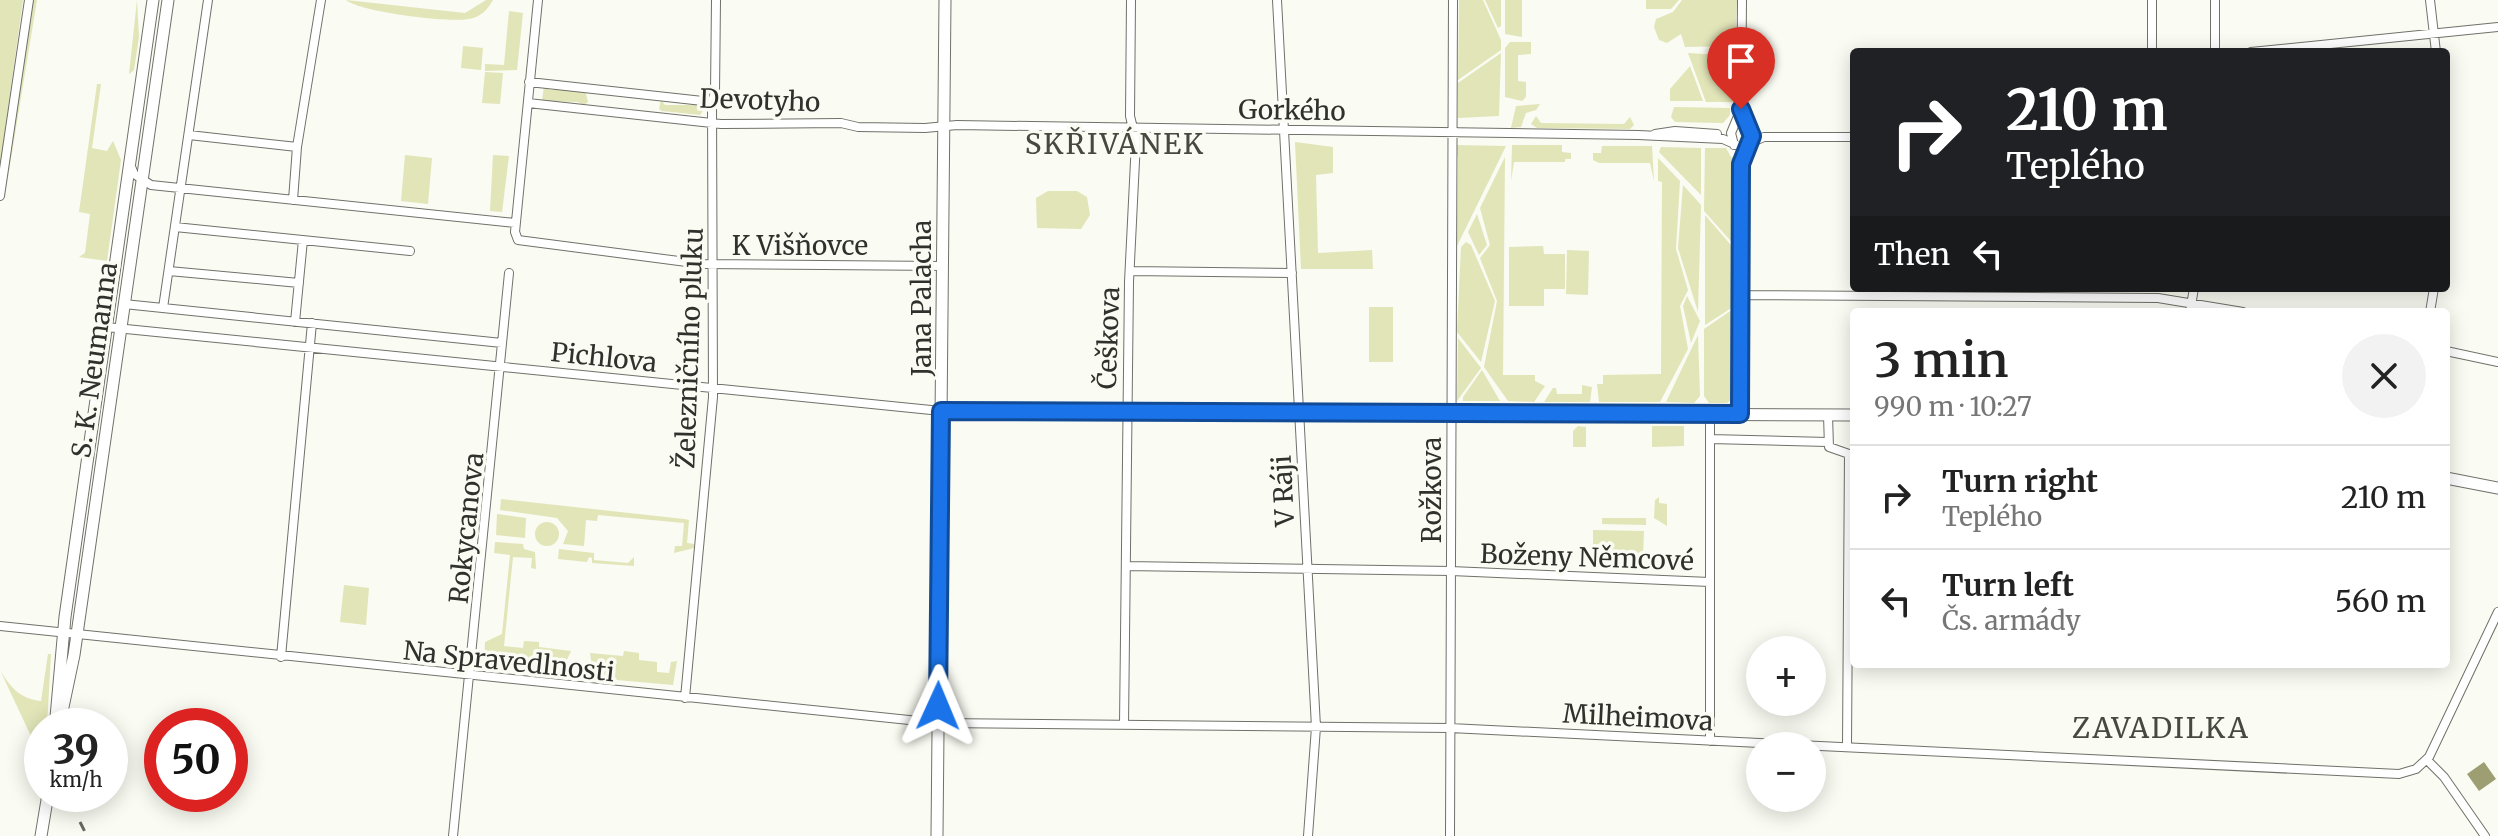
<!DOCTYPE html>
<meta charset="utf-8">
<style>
body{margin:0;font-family:Merriweather,serif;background:#f2f2f2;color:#222;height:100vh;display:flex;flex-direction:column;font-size:30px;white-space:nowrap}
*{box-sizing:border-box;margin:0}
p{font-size:26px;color:#767676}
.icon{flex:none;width:44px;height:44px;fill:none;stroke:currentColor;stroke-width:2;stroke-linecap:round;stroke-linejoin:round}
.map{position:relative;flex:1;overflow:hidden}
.details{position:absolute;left:1850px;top:308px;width:600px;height:360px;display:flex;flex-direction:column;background:#fff;border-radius:8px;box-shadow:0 4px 20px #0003}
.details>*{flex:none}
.top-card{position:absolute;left:1850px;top:48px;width:600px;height:244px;border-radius:8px;box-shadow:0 4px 20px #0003;background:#202124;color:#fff;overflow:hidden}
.tools{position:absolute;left:1746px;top:636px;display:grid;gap:16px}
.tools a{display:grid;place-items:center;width:80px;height:80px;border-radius:50%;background:#fff;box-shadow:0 4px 20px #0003;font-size:40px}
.speed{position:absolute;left:24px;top:708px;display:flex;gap:16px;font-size:40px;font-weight:700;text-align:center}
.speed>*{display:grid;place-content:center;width:104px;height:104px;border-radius:50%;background:#fff;box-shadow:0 4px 20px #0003;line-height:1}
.speed small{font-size:20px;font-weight:400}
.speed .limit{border:12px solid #d22;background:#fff;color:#111}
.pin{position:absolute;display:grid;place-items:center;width:68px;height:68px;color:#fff;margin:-82px -34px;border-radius:50% 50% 50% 0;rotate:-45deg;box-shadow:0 0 8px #0007}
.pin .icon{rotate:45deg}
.me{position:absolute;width:88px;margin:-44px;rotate:1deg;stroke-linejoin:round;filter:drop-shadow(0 0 6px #0008)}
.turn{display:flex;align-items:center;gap:28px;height:168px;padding:0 24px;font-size:36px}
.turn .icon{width:104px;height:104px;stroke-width:2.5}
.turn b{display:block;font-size:56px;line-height:68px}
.then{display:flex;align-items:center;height:76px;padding:0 24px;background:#0003;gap:16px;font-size:30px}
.round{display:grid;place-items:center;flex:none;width:84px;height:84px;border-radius:42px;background:#f2f2f2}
.headline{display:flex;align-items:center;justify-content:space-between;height:136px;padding:0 24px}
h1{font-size:48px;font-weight:600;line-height:60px}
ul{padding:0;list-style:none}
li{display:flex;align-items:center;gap:24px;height:104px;padding:0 24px;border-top:2px solid #e0e0e0}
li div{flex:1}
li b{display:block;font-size:30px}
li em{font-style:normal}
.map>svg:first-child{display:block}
.green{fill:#e2e5b8}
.water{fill:#9d9f73}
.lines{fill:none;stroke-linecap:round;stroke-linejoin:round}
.street-casing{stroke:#70716a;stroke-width:10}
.secondary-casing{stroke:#70716a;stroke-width:13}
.street{stroke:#fff;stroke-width:8}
.secondary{stroke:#fff;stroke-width:11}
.rail{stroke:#686863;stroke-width:3;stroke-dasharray:10 10;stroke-linecap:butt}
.route-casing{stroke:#114b97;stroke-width:20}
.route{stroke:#1a73e8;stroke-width:14}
.labels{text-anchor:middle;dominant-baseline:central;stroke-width:7;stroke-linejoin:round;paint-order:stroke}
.street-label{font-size:26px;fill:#30302d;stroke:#fafbf2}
.neighbourhood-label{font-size:28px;letter-spacing:2px;fill:#474841;stroke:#fafbf2}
</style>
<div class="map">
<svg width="2498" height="836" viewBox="0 0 2498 836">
<rect width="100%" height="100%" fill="#fafbf2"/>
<path class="green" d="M0,0H23L0,166Z
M33,0H37L6,189Z
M137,0L139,37L134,70L129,74Z
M346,0L465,13L486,0H493C488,9 481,17 469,19C449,23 360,12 346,0Z
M1459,0H1483L1501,40V50L1458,80Z
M1485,0H1501V26L1498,28Z
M1505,0H1522V37L1505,34Z
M1646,0H1679L1671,9H1646Z
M1682,0H1737L1735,46L1685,47L1681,34L1667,43L1659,40L1654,27L1656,19L1673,12Z
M509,11L523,13L517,70L485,71V64L504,65Z
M1510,42H1531V54L1518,55V81L1526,82V97L1522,101L1505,97V48Z
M463,46L483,48L481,70L461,68Z
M1501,53L1499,116L1458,118V83Z
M1688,53L1735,56L1737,102H1706Z
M1690,66L1703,101H1670V89Z
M485,72L503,73L500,104L482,103Z
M97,84H101L92,148L107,151L113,141L121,160L107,261L79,257L85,253L90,214L79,212Z
M544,86L550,90H585L588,102L584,105L578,102L542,101Z
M661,100L665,105H701L703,111L700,115L662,111L659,109Z
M1540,104L1536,110L1526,113L1521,127L1511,128L1516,106Z
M1674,107L1730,108V115L1723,123L1675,122L1671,117Z
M1536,116L1541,123L1624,124L1630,117L1634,125L1630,129L1537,128L1531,124Z
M1295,142L1333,147V173L1316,175L1318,253L1372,250L1373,269H1301Z
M1455,145L1506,146L1457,246L1458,159Z
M1512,145H1562V152L1571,153V159H1565V162H1514L1511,181Z
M1602,146H1652L1654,181L1650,163H1599L1593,160V153H1601Z
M1661,147L1701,148V195L1659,152Z
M1705,148H1726L1731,157H1735L1737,248L1704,211Z
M405,155L432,158L428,204L401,201Z
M493,155L509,156L502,212L490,211Z
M1505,157L1503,375H1535V381L1545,386L1534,402L1508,401L1484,367L1497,301L1480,258L1490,245L1480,208Z
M1658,158L1680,181L1676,249L1688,290L1680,306L1688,349L1660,402H1599L1597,384H1603V375L1661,374L1662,182L1658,181Z
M1683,185L1701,205L1698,312L1678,248Z
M1048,191H1077L1087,197L1090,215L1081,229L1037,228L1036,198Z
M1477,214L1487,245L1479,255L1468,232Z
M1705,215L1737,252L1736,305L1705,325Z
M1466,242L1471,245L1495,301L1481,362L1457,332L1461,247Z
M1543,246L1544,254H1565V289H1544V306H1509V247Z
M1567,250L1589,251L1588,295L1566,294Z
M1687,296L1700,321L1691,343L1683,306Z
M1369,307H1393V362H1369Z
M1736,307V396L1727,403H1709L1704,396V329Z
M1698,335L1700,396L1694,403L1666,402Z
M1458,338L1481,368L1457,401Z
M1482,370L1500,401H1463V397Z
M1582,385L1592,387L1590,402H1544L1553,388H1556L1557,394H1582Z
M1578,426L1586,427V447H1573V431Z
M1652,426H1684V446L1652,447Z
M1659,497V503L1667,504V526L1654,518L1655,500Z
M501,499L684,519L689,520L687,543L694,544V548L674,553L675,546H682L684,523L598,515L597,521L586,520L584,546L563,544L568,531L557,518L500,510Z
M497,514L526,518L525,538L496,535Z
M1602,518H1646V525L1602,524Z
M535 534a12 12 0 1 1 24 0a12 12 0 1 1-24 0Z
M1593,530L1644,531L1643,556L1593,555Z
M495,542L523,544L524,549L535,552L536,569L531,568L532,558L513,557L504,646L523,648L524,641L539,642V647L571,651L560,675L484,666L485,642L502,634L510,555L494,553Z
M559,549L594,553V560L628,563L634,557V566L592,563V558L589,557L587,562L558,559Z
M344,585L369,588L366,625L340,622Z
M624,651L639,653V660L657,662V672L669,673L671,662L677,661L673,685L594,678L590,653L623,656Z
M48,654H51L47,726H42V748L37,749L0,670C10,687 20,699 41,701Z"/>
<path class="water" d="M2484,762L2496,779L2479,791L2467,774Z"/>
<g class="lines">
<g class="street-casing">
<path id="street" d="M538,0L515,232L518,240L702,264L943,266
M1277,0L1316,727L1308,836
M2215,0V52
M2430,0L2436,52
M2152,52V0
M2251,52L2498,27
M529,82L712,102
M528,103L721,124L841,123L858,127L925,128L957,125L1638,135L1723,139L1741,147L1764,137H1854
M1655,134L1675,131L1717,134
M189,135L297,147
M1734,145L1731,133L1741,109L1742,0
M130,164L134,174L151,185L515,223
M0,196L29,0
M293,200L297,147L321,0
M175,227L410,251
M169,271L299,283
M1131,271L1292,273
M1740,295L2158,298L2243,312
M124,304L502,343
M163,308L208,0
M2190,312L2194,288
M2430,312L2434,288
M295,322L303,240
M106,327L941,411
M2446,351L2498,362
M1710,414V741
M1740,414L1741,164L1752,136L1741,109
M1828,415L1829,447L1849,454L1847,747
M1710,439L1828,442
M1126,566L1451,571L1710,582
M0,626L938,723L1450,728L2399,774L2416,769L2429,757L2498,612
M281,657L312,323
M685,698L713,397L712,102L715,92L716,0
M1124,725L1129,282L1136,141L1130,116L1131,0
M2427,760L2444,777L2485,836
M453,836L509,273
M1450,836L1453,0"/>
</g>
<g class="secondary-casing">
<path id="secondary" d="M941,411L1854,415
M2446,478L2498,488
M56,717L65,617L153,0
M59,726L74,655L168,0
M41,836L48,794
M937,836L945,0"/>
</g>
<use href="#street" class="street"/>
<use href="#secondary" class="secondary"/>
<path class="rail" d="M80,822L87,836"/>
</g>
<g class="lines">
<g class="route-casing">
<path id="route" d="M938,706L941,411L1740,414L1741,164L1752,136L1741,109"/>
</g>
<use href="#route" class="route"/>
</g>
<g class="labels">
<g class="street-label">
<text transform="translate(760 100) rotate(2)">Devotyho</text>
<text transform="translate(1292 110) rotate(1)">Gorkého</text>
<text x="800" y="245">K Višňovce</text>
<text transform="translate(921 298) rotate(-90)">Jana Palacha</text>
<text transform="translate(1108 338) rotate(-88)">Češkova</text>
<text transform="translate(689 348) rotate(-88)">Železničního pluku</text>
<text transform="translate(604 357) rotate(6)">Pichlova</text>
<text transform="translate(94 360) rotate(-82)">S. K. Neumanna</text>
<text transform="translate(1431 490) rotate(-90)">Rožkova</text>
<text transform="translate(1283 491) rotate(-93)">V Ráji</text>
<text transform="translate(466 528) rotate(-84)">Rokycanova</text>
<text transform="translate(1587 557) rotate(2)">Boženy Němcové</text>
<text transform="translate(509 661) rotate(6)">Na Spravedlnosti</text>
<text transform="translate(1638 717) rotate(3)">Milheimova</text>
</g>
<g class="neighbourhood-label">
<text x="1115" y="144">SKŘIVÁNEK</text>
<text x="2161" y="728">ZAVADILKA</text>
</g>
</g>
</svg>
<div class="tools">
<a>+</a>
<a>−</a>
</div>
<div class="speed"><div>39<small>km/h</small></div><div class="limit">50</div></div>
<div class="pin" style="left:1741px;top:109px;background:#d93025"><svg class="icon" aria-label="arrive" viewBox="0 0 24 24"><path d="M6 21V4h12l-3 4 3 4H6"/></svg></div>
<svg class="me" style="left:938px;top:706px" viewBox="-20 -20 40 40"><path d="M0-17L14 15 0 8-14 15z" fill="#1a73e8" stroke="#fff" stroke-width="4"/></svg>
<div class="top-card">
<div class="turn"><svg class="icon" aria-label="right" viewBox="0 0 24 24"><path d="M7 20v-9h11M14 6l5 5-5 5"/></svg><div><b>210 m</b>Teplého</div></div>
<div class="then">Then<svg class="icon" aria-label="left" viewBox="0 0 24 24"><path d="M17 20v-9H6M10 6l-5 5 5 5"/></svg></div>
</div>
<section class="details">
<div class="headline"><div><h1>3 min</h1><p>990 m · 10:27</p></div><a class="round"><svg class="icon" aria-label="close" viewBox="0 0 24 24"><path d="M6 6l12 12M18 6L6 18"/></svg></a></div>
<ul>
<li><svg class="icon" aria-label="right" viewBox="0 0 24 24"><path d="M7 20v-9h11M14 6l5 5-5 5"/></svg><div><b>Turn right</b><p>Teplého</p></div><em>210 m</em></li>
<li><svg class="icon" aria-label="left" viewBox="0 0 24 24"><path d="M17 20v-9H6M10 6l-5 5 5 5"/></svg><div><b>Turn left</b><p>Čs. armády</p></div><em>560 m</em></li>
</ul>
</section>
</div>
